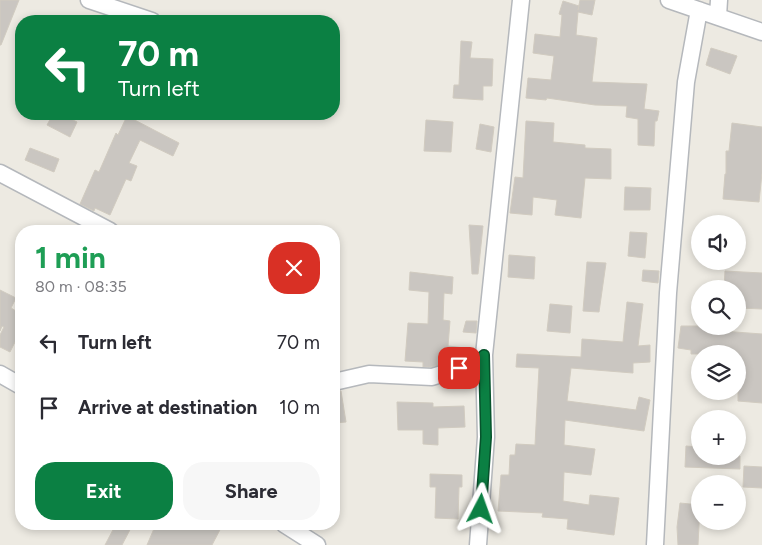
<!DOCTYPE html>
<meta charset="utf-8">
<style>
body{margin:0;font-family:Figtree,sans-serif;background:#f7f7f7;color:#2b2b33;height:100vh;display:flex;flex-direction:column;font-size:19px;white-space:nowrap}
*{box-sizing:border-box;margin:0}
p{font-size:16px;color:#7c7c81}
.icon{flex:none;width:28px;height:28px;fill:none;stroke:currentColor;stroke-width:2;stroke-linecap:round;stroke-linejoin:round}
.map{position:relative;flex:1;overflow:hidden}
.details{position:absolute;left:15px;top:225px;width:325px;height:305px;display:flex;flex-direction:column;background:#fff;border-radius:20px;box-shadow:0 2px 8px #0003}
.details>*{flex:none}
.hud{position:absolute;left:15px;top:15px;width:325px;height:105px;border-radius:20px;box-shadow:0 2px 8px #0003;background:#0b8043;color:#fff;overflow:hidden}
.controls{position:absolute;left:691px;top:215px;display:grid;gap:10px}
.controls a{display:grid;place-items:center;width:55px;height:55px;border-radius:50%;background:#fff;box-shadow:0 2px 8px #0003;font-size:25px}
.pin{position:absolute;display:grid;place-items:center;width:42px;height:42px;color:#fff;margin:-21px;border-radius:10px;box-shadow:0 2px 8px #0006}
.me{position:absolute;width:55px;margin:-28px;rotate:4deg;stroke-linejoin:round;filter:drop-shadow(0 0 4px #0008)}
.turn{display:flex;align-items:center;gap:18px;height:105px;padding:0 20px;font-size:22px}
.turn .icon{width:65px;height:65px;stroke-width:2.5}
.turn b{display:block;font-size:35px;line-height:42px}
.round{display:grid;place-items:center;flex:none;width:52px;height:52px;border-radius:20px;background:#f7f7f7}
.summary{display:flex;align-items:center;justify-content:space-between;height:85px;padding:0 20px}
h1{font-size:30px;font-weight:700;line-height:38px;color:#1e9e55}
.button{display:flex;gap:10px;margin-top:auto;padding:10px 20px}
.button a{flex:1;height:58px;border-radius:20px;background:#0b8043;color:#fff;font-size:20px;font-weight:700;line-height:58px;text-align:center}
.button a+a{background:#f7f7f7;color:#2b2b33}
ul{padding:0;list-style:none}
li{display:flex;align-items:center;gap:15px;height:65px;padding:0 20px}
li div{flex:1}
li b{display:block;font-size:19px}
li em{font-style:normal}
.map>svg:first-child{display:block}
.building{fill:#cac6c1;stroke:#d1cbc0}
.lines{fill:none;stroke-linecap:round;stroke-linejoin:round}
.minor-casing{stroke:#b5b8bc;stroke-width:19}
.minor{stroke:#fff;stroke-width:16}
.route-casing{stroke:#07532c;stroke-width:12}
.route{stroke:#0b8043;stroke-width:9}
</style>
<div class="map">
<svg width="762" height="545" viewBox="0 0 762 545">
<rect width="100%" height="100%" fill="#edeae2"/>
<path class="building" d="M0,0H19L1,45H0Z
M580,0H595L592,15L578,12L576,35L597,38L592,82L647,84L644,109L659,111L657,121H655L654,146L638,145V119L626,117L627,106L595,105L547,98L546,100L526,98L528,78L551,80L554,56L533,53L535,34L560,37L562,15L559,14L563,1L579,6L578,10Z
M461,41L472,42L470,58L493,59L492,86H483V100L453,98L454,85H459Z
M711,48L737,56L730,74L706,65Z
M53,114H61L77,122L70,137L47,125Z
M127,116L179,143L173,156L140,140L129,163L137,166L131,181L126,179L110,215L95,208L94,211L80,204L95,170L99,172L116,133L118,135Z
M426,120L453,122L451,152L424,151Z
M526,121L554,123L553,142L585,145V148L611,149V179L585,178L581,218L555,215L557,200L533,197L532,215L510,213L515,177L523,178Z
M732,123L762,127V173L759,202L723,199L725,174H726V151H729Z
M480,124L494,127L491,152L476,149Z
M30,148L59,159L54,172L25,160Z
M625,187L651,188L650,210H624Z
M469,225L483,226L478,274H472Z
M630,232L647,233L645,258L628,256Z
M509,255L535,257L534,279L508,277Z
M587,262L606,263L599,312L583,311Z
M643,270L659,271L658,283L642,281Z
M725,271L762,273V309L738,308V289H724Z
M410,272L453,277L452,294L444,293L443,320L450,321L448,346L465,348V356L453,360L438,359V365L431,367H423V362L405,361L408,323L428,324L429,292L409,290Z
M0,290L16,298L11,308L21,314V330L10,352L0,347V335L4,327L2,326L0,331Z
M627,302L643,304L638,346L650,345V362L633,363V373L571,368L567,401L636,410L639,397L650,400L644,431L565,420L564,445L595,449L591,475L564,472L563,501L589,505L590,495L619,498L614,535L567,529L568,519L542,517L543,513L498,511L501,475H509L510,455H515L516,444L535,445L539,368L516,367L517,354L581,357L582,339L623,342Z
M550,304L572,306L570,333L547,331Z
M466,321H477L476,333L463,332Z
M681,326H709V330L762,334V403L738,401V354H691V350L678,348Z
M341,391L346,422L334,423V392Z
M397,402L433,403V407L464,406L465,427L438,428V445L423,444V430H398Z
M686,446L700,447V456H740V469L685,467Z
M744,466L762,467V488L743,487Z
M430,474L462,475V487H459L458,519L435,518L436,487H430Z
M680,503L700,505L698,545H678L677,527Z
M116,524H133L122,545H105Z
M156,524H223L212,545H147Z"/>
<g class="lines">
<g class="minor-casing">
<path id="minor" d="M89,0L152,21
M669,0L762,32
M718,16L719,0
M0,173L110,231
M0,374L21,386
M334,382L369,374L432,377L476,363L484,355
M284,524L317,545
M478,545L486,437L484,355L521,0
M655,545L668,293L686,82L699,10"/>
</g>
<use href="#minor" class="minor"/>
</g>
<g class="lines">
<g class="route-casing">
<path id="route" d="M459,368L476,362L484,355L486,437L481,509"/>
</g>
<use href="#route" class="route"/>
</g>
</svg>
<div class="controls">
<a><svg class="icon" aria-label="sound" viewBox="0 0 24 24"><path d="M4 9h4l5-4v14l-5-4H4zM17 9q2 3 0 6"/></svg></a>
<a><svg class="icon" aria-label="search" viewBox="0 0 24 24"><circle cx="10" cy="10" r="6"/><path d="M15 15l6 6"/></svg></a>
<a><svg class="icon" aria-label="layers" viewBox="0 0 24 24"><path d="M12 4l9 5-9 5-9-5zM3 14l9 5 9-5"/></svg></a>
<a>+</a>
<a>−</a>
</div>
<div class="pin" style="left:459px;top:368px;background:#d93025"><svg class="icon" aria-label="arrive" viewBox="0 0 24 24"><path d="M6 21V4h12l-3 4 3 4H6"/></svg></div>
<svg class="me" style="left:481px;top:509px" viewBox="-20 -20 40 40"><path d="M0-17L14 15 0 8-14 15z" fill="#0b8043" stroke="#fff" stroke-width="4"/></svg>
<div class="hud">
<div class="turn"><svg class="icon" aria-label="left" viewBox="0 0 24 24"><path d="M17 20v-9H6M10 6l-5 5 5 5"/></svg><div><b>70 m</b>Turn left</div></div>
</div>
<section class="details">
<div class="summary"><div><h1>1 min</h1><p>80 m · 08:35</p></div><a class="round" style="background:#d93025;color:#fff"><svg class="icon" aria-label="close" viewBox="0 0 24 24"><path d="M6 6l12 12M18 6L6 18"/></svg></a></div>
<ul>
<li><svg class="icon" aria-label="left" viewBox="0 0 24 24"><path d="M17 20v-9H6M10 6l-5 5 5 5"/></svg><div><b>Turn left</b></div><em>70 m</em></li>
<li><svg class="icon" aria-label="arrive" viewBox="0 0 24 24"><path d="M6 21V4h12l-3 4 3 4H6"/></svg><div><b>Arrive at destination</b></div><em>10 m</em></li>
</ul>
<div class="button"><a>Exit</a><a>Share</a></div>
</section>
</div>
